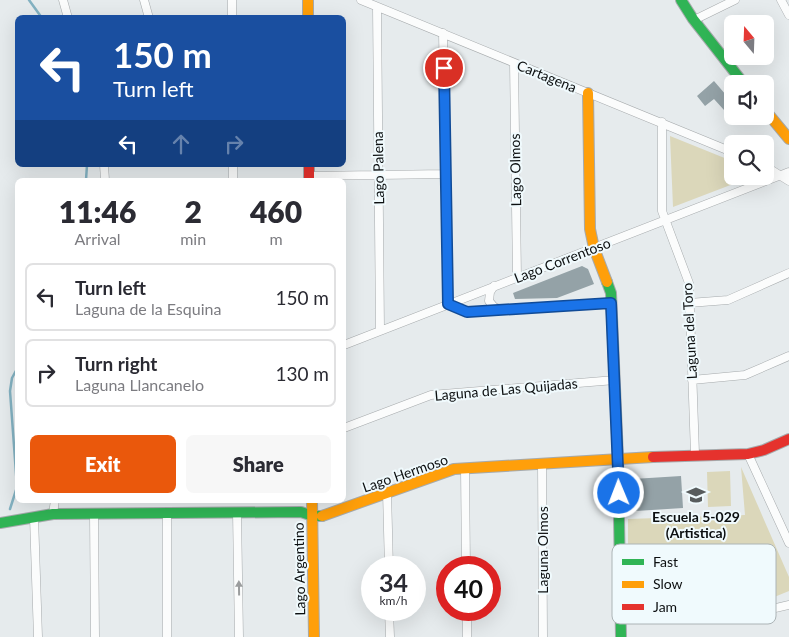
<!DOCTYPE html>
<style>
body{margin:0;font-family:Lato,sans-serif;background:#f7f7f7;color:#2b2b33;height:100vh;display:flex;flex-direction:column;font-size:19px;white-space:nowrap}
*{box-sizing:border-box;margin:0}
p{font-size:16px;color:#7c7c81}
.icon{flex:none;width:28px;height:28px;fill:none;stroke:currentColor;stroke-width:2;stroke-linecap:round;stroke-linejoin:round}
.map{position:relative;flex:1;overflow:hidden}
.details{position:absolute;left:15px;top:178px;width:331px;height:325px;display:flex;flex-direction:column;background:#fff;border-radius:8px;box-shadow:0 5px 20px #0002}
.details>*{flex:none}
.hud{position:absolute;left:15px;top:15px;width:331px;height:152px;border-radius:8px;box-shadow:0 5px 20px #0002;background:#1a4fa0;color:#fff;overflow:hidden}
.needle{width:32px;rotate:341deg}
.controls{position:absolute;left:724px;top:15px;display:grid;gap:10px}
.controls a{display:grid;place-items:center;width:50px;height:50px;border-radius:8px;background:#fff;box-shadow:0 5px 20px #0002;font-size:25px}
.speed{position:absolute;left:361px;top:556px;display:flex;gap:10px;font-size:25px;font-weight:700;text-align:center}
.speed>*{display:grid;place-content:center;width:65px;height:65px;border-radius:50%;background:#fff;box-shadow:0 5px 20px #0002;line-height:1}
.speed small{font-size:12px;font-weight:400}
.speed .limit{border:8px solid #d22;background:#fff;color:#111}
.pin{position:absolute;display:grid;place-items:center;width:42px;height:42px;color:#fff;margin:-21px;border:2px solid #fff;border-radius:50%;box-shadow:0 1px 5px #0007}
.me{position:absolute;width:55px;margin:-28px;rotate:359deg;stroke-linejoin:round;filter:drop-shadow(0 0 4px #0008)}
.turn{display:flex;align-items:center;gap:18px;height:105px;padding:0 15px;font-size:22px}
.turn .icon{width:65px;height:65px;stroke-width:2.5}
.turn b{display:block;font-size:35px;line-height:42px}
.lanes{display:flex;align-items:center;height:48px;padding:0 15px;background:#0003;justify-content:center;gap:25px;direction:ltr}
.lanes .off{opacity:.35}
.eta{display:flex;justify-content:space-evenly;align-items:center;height:85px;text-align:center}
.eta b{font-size:30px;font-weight:800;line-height:35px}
.primary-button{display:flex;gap:10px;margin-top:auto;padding:10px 15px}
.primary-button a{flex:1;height:58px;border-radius:8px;background:#ea580c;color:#fff;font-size:20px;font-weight:800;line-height:58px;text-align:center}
.primary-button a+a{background:#f7f7f7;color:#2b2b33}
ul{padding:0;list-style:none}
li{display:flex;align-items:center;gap:15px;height:68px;margin:0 10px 8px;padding:0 5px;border:2px solid #e1e1e2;border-radius:8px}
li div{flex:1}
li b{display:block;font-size:19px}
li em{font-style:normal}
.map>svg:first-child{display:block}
.green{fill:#dbd7ba}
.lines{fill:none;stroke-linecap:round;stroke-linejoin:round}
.stream{stroke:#83b2c2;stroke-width:2.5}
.building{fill:#94a2a7}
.street-casing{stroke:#a6aaac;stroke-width:9}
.fast-casing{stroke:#a6aaac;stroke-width:12}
.slow-casing{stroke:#a6aaac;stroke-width:12}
.jam-casing{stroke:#a6aaac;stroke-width:12}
.street{stroke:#fbfcfc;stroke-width:8}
.fast{stroke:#30b455;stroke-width:10}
.slow{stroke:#ff9f0a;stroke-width:10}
.jam{stroke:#e5322d;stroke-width:10}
.oneway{fill:#9b9d9e}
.route-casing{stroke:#114b97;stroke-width:12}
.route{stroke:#1a73e8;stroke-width:9}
.labels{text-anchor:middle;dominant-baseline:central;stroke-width:4;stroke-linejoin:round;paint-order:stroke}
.street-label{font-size:14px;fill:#0c0f10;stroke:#f0fafd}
.poi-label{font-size:14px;font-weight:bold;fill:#0c0f10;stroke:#f0fafd}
.key{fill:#f0fafd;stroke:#acb4b6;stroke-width:1}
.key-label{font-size:14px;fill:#0c0f10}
</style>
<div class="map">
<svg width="789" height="637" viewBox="0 0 789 637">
<rect width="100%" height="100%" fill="#e6ebed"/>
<path class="green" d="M670,136L732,161V176H754L673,207Z
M741,467L789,577V591L747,608L628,575V519L745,515Z
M730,471L731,506L708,507L707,472Z"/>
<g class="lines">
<path class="stream" d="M29,0L42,18
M86,180L87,165
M10,509L17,487L10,391L12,378L18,367"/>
</g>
<path class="building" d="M714,81L732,102L724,110L714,99L705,106L697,96Z
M582,266L588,269L594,284L557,298L515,299L513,293Z
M681,476L683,508L636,511L633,479Z"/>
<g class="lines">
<g class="street-casing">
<path id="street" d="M63,0L68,18
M144,0L149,18
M232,0V18
M361,0L732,152
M781,0L789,15
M377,7L380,330
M694,20L735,0
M443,33L448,304L467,312L611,303
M514,63L517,277
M662,122V211L689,283L695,454
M104,165L105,180
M233,165V180
M765,166L789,181
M309,176L446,174
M494,286L490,292L489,301L494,307L500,309
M689,303L728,300L789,273
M344,345L789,172
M692,380L745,375L789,356
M344,428L431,395L615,380
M748,454L789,543
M542,463L543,637
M465,468L466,568
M387,492L389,568
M237,512L239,637
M167,513V637
M53,514L55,500
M94,514L95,637
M34,517L38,637
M620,579L750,614L789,605
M389,610L390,637
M467,610V637"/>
</g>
<g class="fast-casing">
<path id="fast" d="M681,0L693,19L744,84
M607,282L611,293L618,458L621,637
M0,523L53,514L301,512L313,516H322"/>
</g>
<g class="slow-casing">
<path id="slow" d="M308,0V18
M588,93L590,229L594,248L607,282
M765,110L789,139
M312,500L314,637
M322,516L454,469L653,457"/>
</g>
<g class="jam-casing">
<path id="jam" d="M309,165V180
M653,457L748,454L764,450L789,439"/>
</g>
<use href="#street" class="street"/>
<use href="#fast" class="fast"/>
<use href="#slow" class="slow"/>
<use href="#jam" class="jam"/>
</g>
<defs><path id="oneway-solid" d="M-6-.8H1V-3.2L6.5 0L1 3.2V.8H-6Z" transform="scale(1.25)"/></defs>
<use class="oneway" href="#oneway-solid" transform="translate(239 588) rotate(-91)"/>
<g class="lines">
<g class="route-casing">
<path id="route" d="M444,68L448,304L467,312L611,303L619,493"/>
</g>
<use href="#route" class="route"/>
</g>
<defs>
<g id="school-bare" transform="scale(1.5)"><path d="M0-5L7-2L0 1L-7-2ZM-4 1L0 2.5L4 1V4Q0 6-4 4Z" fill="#585c5d" stroke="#f0fafd" stroke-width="2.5" paint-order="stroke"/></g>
</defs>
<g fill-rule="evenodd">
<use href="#school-bare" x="696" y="495"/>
</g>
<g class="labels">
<g class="street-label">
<text transform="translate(547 76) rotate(22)">Cartagena</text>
<text transform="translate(378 168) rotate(-91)">Lago Palena</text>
<text transform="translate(515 170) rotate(-91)">Lago Olmos</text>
<text transform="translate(562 260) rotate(-21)">Lago Correntoso</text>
<text transform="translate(689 331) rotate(-93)">Laguna del Toro</text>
<text transform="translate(506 389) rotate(-5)">Laguna de Las Quijadas</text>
<text transform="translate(405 473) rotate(-19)">Lago Hermoso</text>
<text transform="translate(542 550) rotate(-90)">Laguna Olmos</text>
<text transform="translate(299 569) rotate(-91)">Lago Argentino</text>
</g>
<g class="poi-label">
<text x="696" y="516">Escuela 5-029<tspan x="696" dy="16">(Artistica)</tspan></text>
</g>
</g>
<rect x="612" y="544" width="164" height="80" rx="8" class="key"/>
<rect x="622" y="559" width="22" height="6" fill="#30b455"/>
<rect x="622" y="581" width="22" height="7" fill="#ff9f0a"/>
<rect x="622" y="604" width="22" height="6" fill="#e5322d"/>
<g class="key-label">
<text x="653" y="567">Fast</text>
<text x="653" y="589">Slow</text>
<text x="653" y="612">Jam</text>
</g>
</svg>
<div class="controls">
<a><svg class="needle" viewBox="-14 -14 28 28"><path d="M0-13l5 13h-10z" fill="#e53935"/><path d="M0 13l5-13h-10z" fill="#7c7c81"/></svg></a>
<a><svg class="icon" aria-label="sound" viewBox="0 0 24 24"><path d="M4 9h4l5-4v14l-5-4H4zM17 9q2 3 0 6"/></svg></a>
<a><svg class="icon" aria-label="search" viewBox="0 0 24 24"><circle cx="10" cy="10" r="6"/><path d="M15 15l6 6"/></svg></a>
</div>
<div class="speed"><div>34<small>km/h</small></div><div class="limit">40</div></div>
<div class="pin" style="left:444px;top:68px;background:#d93025"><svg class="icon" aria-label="arrive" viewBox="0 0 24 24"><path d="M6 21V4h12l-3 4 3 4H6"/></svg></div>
<svg class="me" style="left:619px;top:493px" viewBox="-20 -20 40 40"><circle r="17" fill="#1a73e8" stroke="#fff" stroke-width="3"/><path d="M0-11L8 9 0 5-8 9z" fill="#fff"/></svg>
<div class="hud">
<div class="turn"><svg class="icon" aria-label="left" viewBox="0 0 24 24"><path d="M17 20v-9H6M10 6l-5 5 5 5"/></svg><div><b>150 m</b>Turn left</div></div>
<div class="lanes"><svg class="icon" aria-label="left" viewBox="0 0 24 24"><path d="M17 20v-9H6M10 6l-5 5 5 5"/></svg><svg class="icon off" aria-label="ahead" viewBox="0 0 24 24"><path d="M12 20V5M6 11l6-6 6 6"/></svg><svg class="icon off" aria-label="right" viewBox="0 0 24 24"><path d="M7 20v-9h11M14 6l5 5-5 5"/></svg></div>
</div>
<section class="details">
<div class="eta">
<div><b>11:46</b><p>Arrival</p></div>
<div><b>2</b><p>min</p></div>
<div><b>460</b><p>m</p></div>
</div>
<ul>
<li><svg class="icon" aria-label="left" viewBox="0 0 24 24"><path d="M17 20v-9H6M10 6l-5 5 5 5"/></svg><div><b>Turn left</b><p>Laguna de la Esquina</p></div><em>150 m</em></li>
<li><svg class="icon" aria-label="right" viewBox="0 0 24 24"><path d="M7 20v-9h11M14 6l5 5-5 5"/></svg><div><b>Turn right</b><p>Laguna Llancanelo</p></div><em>130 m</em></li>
</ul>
<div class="primary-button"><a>Exit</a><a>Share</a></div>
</section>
</div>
